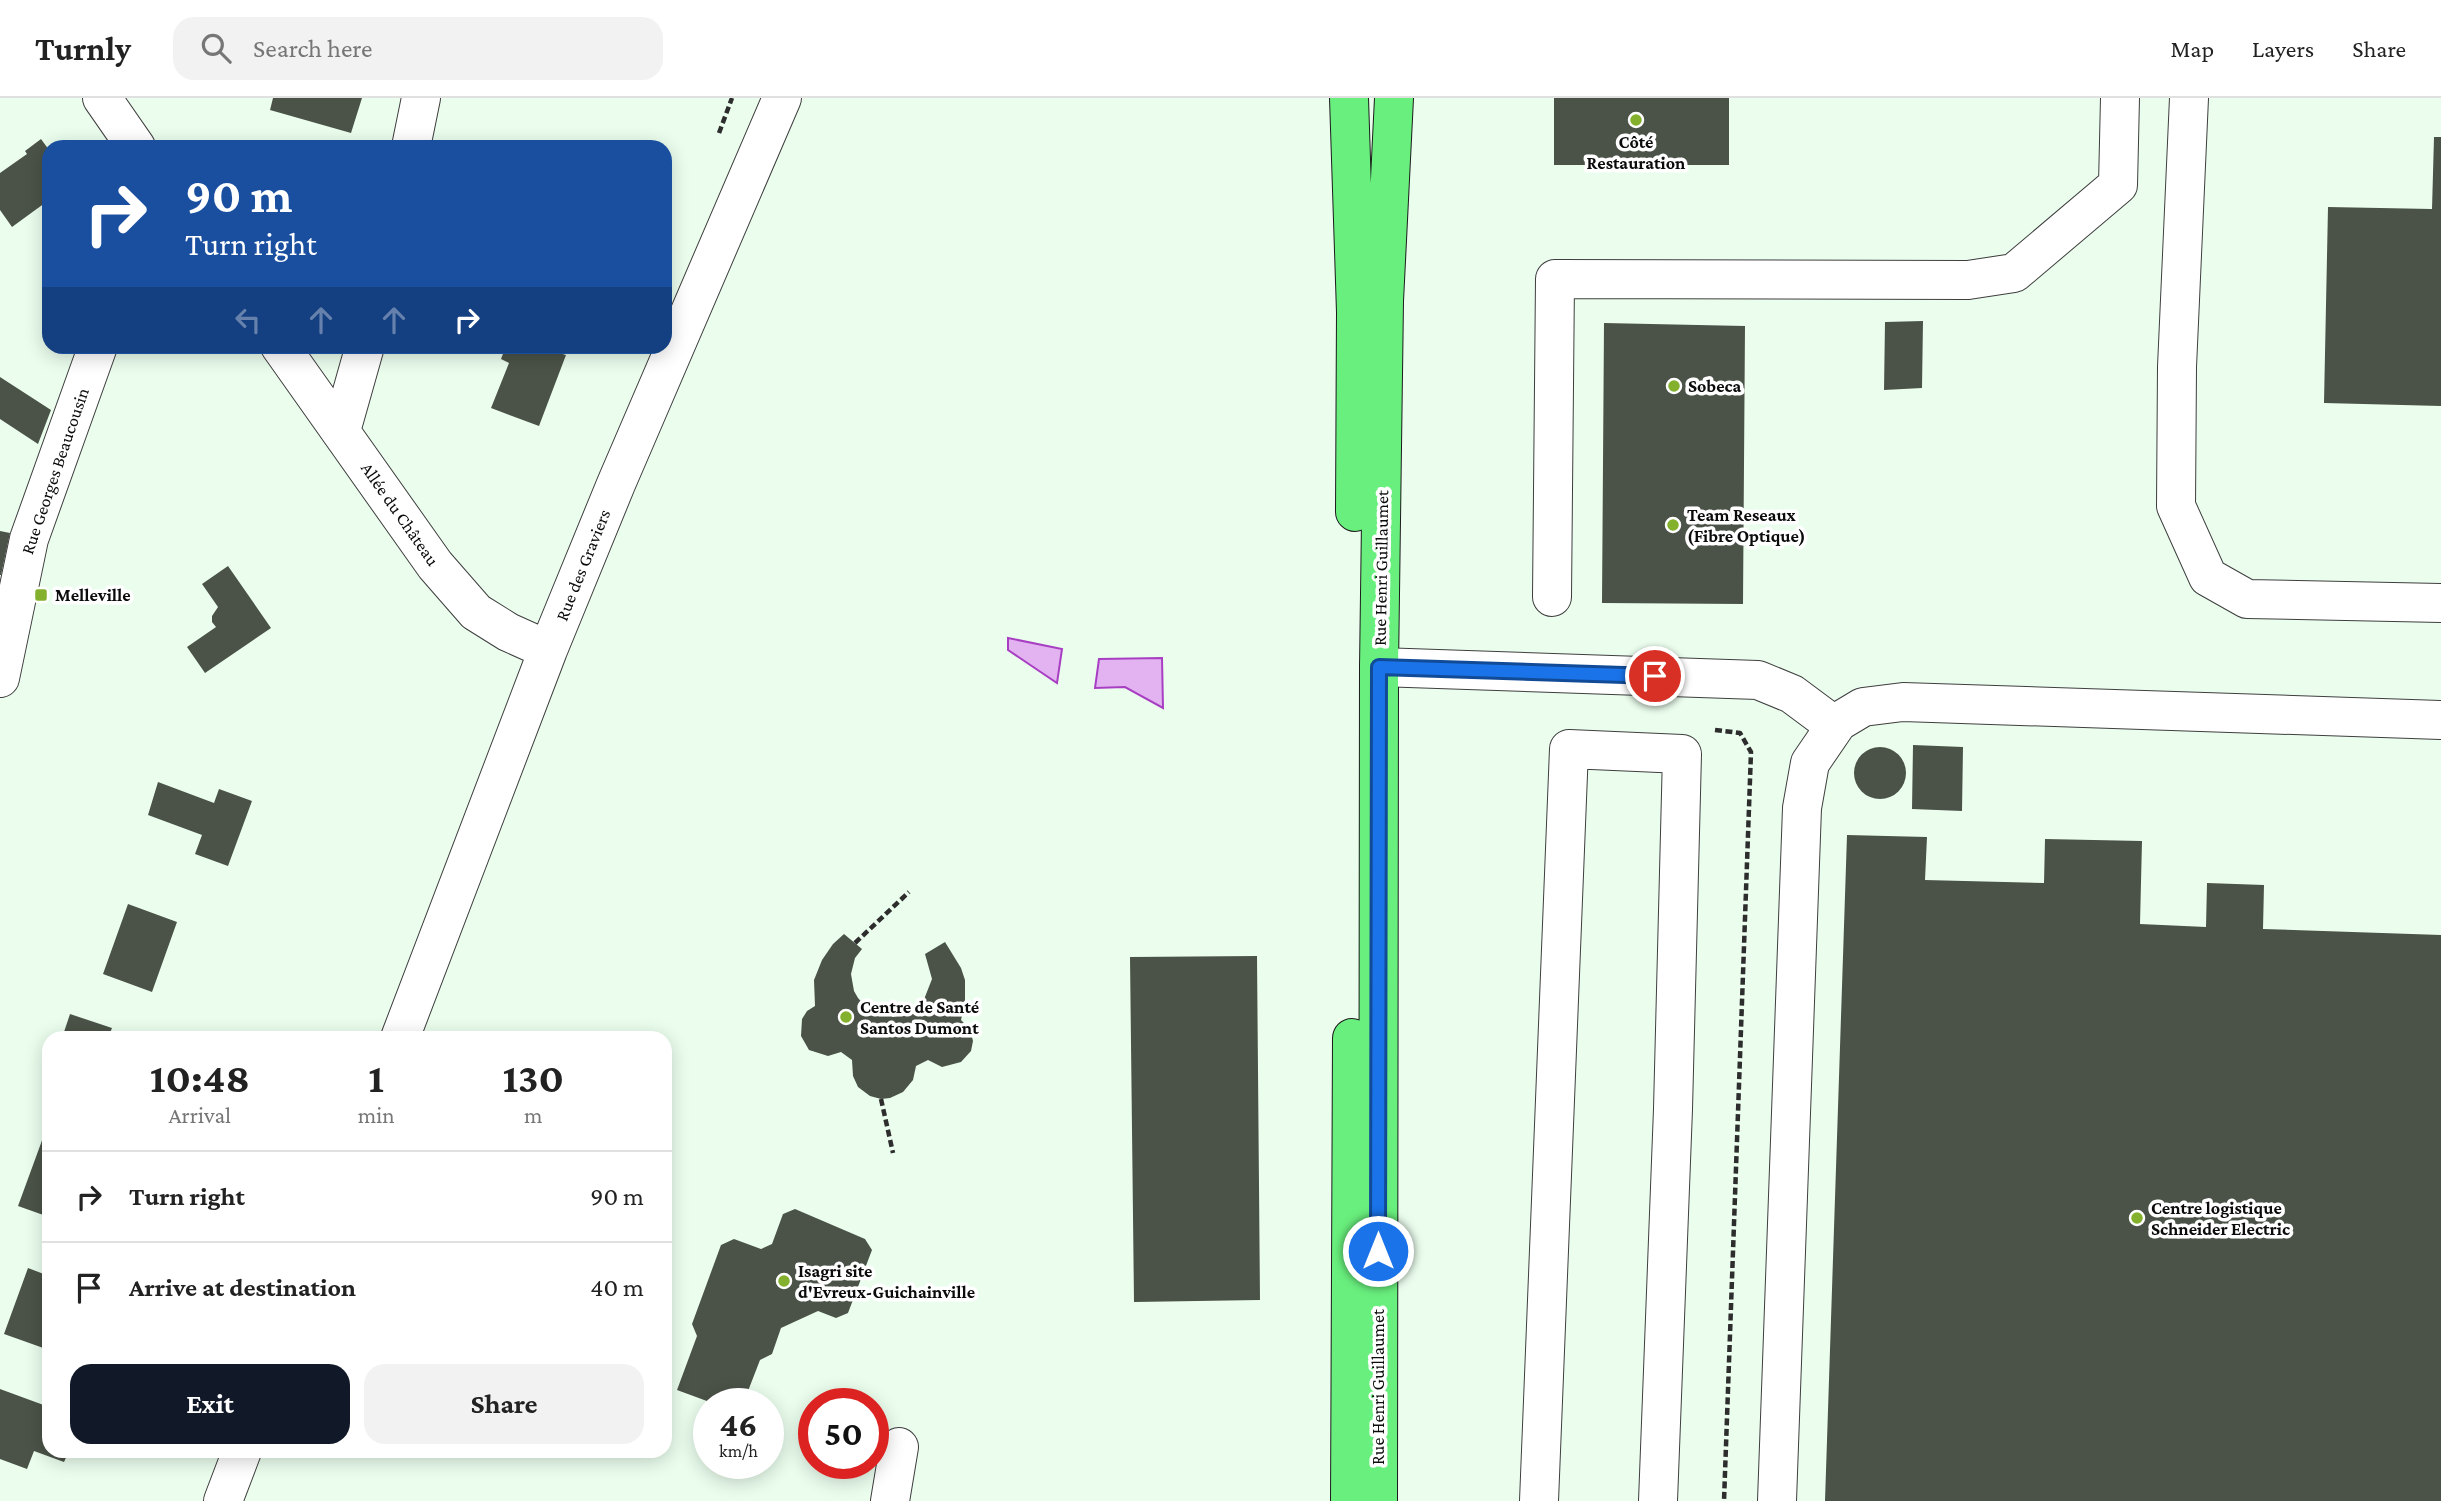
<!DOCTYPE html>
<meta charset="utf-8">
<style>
body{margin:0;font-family:"Crimson Pro",serif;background:#f2f2f2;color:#222;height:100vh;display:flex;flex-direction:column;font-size:26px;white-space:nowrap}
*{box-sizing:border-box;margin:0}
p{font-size:23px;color:#767676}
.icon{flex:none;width:38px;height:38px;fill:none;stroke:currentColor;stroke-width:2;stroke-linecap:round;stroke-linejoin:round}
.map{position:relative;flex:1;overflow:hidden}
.drawer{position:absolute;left:42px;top:933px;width:630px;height:427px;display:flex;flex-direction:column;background:#fff;border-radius:21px;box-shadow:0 4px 18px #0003}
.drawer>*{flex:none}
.guide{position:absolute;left:42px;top:42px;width:630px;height:214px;border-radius:21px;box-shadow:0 4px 18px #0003;background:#1a4fa0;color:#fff;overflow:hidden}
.speed{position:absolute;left:693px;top:1290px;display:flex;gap:14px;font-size:35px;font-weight:700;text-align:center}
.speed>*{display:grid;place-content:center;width:91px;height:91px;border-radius:50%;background:#fff;box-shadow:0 4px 18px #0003;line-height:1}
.speed small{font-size:18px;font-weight:400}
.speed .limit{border:10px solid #d22;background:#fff;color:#111}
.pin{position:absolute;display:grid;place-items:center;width:60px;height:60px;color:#fff;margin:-30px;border:4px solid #fff;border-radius:50%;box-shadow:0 2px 7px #0007}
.me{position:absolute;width:77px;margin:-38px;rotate:0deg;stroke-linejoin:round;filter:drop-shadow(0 0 5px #0008)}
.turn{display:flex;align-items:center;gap:24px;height:147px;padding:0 28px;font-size:32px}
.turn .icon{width:91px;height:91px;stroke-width:2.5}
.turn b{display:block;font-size:49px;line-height:60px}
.lanes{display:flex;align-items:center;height:66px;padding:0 28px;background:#0003;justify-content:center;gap:35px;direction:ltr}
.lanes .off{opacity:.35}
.eta{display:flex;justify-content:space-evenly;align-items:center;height:119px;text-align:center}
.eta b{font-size:42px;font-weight:700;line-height:49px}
.button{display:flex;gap:14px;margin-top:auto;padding:14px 28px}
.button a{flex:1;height:80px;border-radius:21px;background:#111827;color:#fff;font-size:28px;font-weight:700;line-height:80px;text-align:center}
.button a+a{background:#f2f2f2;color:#222}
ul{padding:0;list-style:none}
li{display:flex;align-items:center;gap:21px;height:91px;padding:0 28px;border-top:2px solid #e0e0e0}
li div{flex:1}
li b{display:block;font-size:26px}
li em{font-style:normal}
header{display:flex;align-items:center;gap:42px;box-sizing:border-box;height:98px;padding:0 35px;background:#fff;border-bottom:2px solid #e0e0e0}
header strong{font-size:33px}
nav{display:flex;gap:38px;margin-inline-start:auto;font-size:24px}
.search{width:490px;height:63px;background:#f2f2f2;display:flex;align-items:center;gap:18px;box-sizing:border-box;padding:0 24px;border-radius:21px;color:#767676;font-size:26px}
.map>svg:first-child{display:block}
.water{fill:#e3b3f1;stroke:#a83fc3;stroke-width:2}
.building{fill:#4b5348}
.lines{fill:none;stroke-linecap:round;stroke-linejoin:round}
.minor-casing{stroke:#3e3e3e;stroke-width:40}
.major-casing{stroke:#1c1c1c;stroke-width:40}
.path{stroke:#2d2d2d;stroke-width:4.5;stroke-dasharray:7 3.5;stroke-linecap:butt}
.minor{stroke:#fff;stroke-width:38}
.major{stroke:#69ef7d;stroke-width:38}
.route-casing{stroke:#114b97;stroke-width:18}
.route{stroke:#1a73e8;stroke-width:12}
.poi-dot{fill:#83b12d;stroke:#fff;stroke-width:2.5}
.labels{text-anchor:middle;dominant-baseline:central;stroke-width:7;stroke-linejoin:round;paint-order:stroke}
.poi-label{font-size:18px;font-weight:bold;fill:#0b0b0b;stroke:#fff;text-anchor:start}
.street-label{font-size:18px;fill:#0b0b0b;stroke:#fff}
</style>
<header>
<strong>Turnly</strong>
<div class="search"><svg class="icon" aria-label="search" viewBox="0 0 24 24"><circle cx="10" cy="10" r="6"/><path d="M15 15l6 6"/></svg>Search here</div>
<nav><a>Map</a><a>Layers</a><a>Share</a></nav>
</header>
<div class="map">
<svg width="2441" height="1403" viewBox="0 0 2441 1403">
<rect width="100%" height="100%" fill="#ebfeee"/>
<path class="water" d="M1008,540L1062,551L1057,585L1008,552Z
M1162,560L1163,610L1125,589L1095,590L1099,561Z"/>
<path class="building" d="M273,0H362L351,35L270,12Z
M1554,0H1729V67H1554Z
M2434,39H2441V308L2324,305L2328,109L2432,111Z
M41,41L49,52V102L12,129L0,112V75L27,56L25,53Z
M1923,223L1922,290L1884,292L1885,224Z
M1604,225L1745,228L1743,506L1602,505Z
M506,248H562L559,255L566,257L539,328L491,310L509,265L501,261Z
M0,279L51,312L38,346L0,321Z
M0,433L10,435L1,477H0Z
M228,468L271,530L205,575L187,549L216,529L212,524V518L218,509L202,486Z
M1913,647L1963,649L1962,713L1912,711Z
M1854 675a26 26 0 1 1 52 0a26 26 0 1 1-52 0Z
M158,684L214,705L219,691L252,703L228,768L195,756L202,737L148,717Z
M1847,737L1927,739L1925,782L2044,785L2045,741L2142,743L2140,826L2206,829L2207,785L2264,787L2263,831L2441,837V1403H1825Z
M128,806L177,824L152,894L103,876Z
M844,836L862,851L855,860L851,876L854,893L858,900L869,912L893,919L910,915L923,904L932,881L925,856L945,844L961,870L965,882V905L961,922L970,931L973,943L971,953L961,964L942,969L928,962L916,968L913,982L903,994L890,1000L881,1001L870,998L858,989L853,978L852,962L841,954L828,958L809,952L801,938L802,921L807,913L815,908L814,882L822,862L833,846Z
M1257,858L1260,1202L1134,1204L1130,859Z
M70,916L112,930L108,940H62Z
M44,1037L49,1039V1119L18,1108Z
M795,1111L865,1141L872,1152L848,1215L836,1220L818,1213L781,1230L772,1256L760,1262L743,1306H715L677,1292L697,1238L692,1226L721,1147L734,1141L761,1151L772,1146L783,1116Z
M28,1170L49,1178V1252L4,1236Z
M0,1291L49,1309V1353H69L64,1364L34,1353L27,1371L0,1361Z"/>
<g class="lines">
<g class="minor-casing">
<path id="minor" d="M102,0L136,49
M2189,0L2177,269L2176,408L2208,479L2247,501L2441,505
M411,49L421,0
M280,248L435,467L476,514L508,534L548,552
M341,333L365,248
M1552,499L1555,181L1968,182L2014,175L2118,87L2120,0
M1379,569L1758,582L1792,596L1835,628
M0,580L29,441L98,248
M400,940L548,552L616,386L782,0
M223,1403L242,1353
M890,1403L899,1349
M1539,1403L1569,651L1682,656L1673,1011L1658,1403
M1777,1403L1802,710L1810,665L1838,624L1863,609L1903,604L2441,622"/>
</g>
<g class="major-casing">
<path id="major" d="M1349,0L1356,214L1355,414
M1350,1403L1352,940
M1378,1403L1379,569L1384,203L1394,0"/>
</g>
<path class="path" d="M719,35L732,0
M1715,632L1740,635L1751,654L1724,1403
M855,845L909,794
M881,1001L893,1055"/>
<use href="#minor" class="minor"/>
<use href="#major" class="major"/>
</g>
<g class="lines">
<g class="route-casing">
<path id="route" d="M1378,1153L1379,569L1655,578"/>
</g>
<use href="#route" class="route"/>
</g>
<g class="poi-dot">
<circle cx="1636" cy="22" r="7"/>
<circle cx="1674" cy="288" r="7"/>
<circle cx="1673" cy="427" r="7"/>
<rect x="34" y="490" width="14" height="14" rx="3.5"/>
<circle cx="846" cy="919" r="7"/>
<circle cx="2137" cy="1120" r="7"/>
<circle cx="784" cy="1183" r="7"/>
</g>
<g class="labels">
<g class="poi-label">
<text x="1636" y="44" text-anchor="middle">Côté<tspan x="1636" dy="21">Restauration</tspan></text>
<text x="1688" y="288">Sobeca</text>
<text x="1687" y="417">Team Reseaux<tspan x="1687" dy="21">(Fibre Optique)</tspan></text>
<text x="55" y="497">Melleville</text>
<text x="860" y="909">Centre de Santé<tspan x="860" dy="21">Santos Dumont</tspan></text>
<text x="2151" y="1110">Centre logistique<tspan x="2151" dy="21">Schneider Electric</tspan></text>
<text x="798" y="1173">Isagri site<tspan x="798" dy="21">d'Evreux-Guichainville</tspan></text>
</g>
<g class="street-label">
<text transform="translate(55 373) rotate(-71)">Rue Georges Beaucousin</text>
<text transform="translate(400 416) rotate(55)">Allée du Château</text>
<text transform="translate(583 467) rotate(-68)">Rue des Graviers</text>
<text transform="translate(1381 470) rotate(-89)">Rue Henri Guillaumet</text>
<text transform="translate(1378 1289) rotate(-90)">Rue Henri Guillaumet</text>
</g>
</g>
</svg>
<div class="speed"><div>46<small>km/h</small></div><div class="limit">50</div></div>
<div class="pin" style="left:1655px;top:578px;background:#d93025"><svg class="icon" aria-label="arrive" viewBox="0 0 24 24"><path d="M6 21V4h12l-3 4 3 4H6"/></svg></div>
<svg class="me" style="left:1378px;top:1153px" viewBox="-20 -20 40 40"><circle r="17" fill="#1a73e8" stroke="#fff" stroke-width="3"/><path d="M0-11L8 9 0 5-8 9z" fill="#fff"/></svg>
<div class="guide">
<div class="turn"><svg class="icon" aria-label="right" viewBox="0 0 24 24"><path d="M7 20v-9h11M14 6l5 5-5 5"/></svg><div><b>90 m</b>Turn right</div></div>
<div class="lanes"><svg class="icon off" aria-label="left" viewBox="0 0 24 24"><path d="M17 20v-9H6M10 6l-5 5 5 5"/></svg><svg class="icon off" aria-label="ahead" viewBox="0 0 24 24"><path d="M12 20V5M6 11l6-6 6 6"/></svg><svg class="icon off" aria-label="ahead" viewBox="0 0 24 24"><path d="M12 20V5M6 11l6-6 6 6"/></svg><svg class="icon" aria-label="right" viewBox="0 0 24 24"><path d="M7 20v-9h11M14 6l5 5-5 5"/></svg></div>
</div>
<section class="drawer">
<div class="eta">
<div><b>10:48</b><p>Arrival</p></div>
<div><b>1</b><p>min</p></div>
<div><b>130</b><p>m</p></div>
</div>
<ul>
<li><svg class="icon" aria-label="right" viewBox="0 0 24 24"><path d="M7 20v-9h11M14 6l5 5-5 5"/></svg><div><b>Turn right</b></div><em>90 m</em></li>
<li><svg class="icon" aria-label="arrive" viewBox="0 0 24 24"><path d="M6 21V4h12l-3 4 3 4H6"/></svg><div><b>Arrive at destination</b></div><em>40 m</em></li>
</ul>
<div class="button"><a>Exit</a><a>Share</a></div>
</section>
</div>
